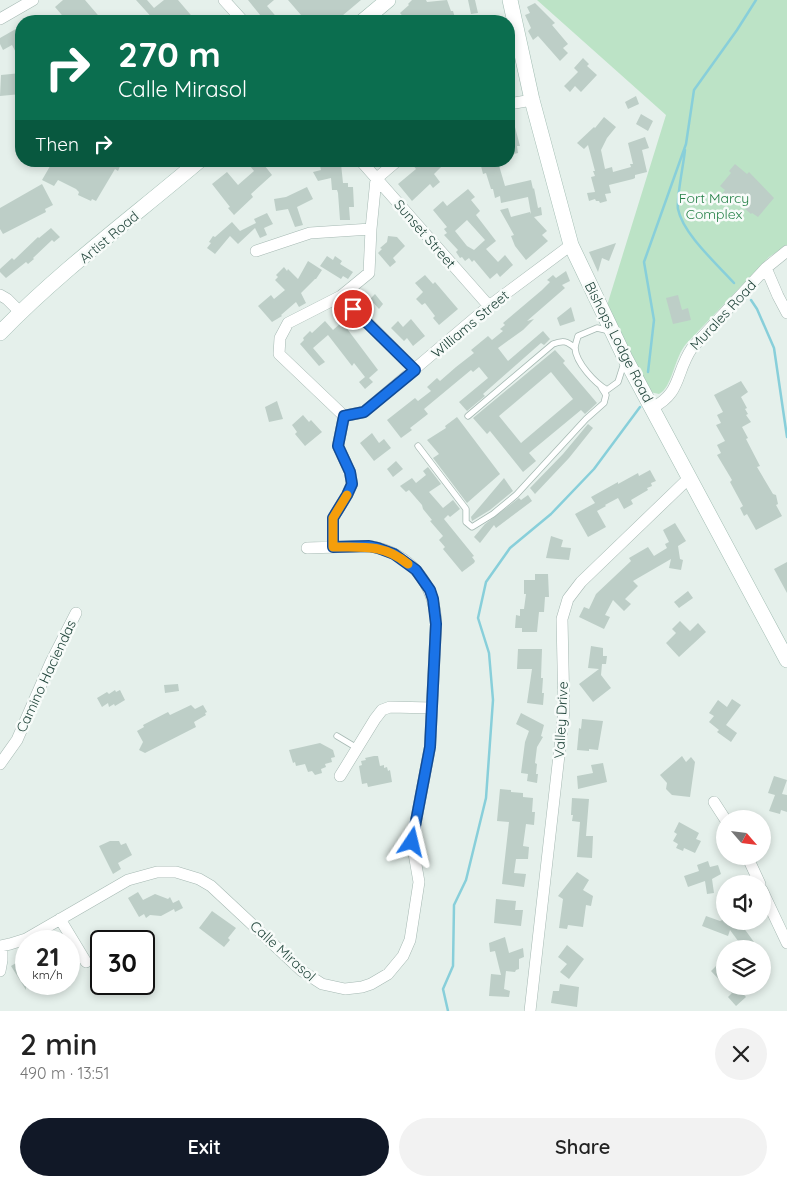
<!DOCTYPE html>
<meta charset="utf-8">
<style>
body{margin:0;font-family:Quicksand,sans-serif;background:#f2f2f2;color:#222;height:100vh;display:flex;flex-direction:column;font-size:19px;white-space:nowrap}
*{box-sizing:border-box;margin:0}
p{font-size:16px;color:#767676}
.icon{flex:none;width:28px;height:28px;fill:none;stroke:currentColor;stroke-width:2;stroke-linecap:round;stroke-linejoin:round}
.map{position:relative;height:1011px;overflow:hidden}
.side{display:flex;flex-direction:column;background:#fff;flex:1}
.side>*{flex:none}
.banner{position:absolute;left:15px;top:15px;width:500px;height:152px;border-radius:20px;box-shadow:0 2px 8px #0003;background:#0b6e4f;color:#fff;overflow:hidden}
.needle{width:32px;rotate:118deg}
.fabs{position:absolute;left:716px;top:810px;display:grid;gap:10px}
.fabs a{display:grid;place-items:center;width:55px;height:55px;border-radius:50%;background:#fff;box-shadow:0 2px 8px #0003;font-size:25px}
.speed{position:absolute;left:15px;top:930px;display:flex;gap:10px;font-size:25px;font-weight:700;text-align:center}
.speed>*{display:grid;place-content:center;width:65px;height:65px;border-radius:50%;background:#fff;box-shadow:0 2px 8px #0003;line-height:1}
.speed small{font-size:12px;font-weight:400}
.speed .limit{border:2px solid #111;border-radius:8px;background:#fff;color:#111}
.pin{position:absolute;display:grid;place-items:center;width:42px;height:42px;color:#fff;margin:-21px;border:2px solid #fff;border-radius:50%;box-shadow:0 1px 5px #0007}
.me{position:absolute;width:55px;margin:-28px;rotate:10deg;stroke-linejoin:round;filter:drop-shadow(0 0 4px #0008)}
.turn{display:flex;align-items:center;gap:18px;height:105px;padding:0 20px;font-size:22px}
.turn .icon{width:65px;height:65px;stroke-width:2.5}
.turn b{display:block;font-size:35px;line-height:42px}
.then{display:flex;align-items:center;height:48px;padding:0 20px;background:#0003;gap:10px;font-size:19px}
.round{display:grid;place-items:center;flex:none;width:52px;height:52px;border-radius:26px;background:#f2f2f2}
.head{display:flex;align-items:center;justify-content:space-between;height:85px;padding:0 20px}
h1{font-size:30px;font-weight:600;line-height:38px}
.cta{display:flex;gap:10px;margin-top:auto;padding:10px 20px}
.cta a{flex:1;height:58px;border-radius:30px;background:#111827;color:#fff;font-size:20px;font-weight:600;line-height:58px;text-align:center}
.cta a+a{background:#f2f2f2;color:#222}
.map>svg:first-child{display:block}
.green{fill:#bce3c6}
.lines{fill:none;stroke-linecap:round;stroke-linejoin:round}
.stream{stroke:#88cfda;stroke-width:2.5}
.building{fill:#bdcec7;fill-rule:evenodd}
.lane-casing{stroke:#a6b9b3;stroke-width:7}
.street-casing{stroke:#a6b9b3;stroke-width:12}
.secondary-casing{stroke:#a2bdb3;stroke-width:16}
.lane{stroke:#fff;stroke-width:5.5}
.street{stroke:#fff;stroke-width:11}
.secondary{stroke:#fff;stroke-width:15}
.route-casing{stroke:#114b97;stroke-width:12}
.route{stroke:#1a73e8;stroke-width:9}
.slow{stroke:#f59e0b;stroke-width:9}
.labels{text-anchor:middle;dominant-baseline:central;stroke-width:5;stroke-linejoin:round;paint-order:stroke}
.park-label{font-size:14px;fill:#268148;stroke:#f7fbf9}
.street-label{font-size:14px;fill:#21453b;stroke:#f7fbf9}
</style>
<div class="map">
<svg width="787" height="1011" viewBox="0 0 787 1011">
<rect width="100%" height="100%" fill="#e5f0eb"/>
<path class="green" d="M537,0H787V245L769,257L686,344C674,358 672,388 659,394L650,392L605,312L666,115Z"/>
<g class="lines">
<path class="stream" d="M685,150C684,162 676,200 678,209C683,234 717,264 734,283
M751,300L757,309L774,348L787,437
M648,372L654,320L644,262L686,144L694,90L737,30L756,0
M448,1011L443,989L453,966L454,905L466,880L486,798L493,700L489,653L478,618L486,582L510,548L551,514L594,469L640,407"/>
</g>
<path class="building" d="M63,0H85L103,21H67L55,7Z
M136,0H147L154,8L164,0H178L196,21H173L167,15L160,21H155Z
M248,0H274L267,6L280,21H265Z
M288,0H361L336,21H293L301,15Z
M412,0H426L427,2L447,0L451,11H453L456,21H444L442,15L428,18L425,21H407L400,13L409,5L408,4Z
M468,0H475L478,13L471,14Z
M535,3L555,23L552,25L568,44L563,48L568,53L560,61L538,36L533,40L528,31L531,28L525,15L530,13L527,7Z
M21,26V62L12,45L3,50L0,44V38Z
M583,58L589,64L587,66L597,75L581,92L575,86L570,92L564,86L578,72L574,68Z
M21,73V94L0,96L1,75Z
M636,96L639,104L628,109L625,102Z
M509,112H511L520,146H517L518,153L509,155Z
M641,114L653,121L648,131L636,124Z
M604,117L616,127L607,138L601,150L605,169L612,167L613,172L631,167L630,164H633L628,143L645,137L649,148L642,150L647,172L635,175V178L633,179L609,185L611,193L605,194L607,201L600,203L599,201H596L595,199L589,201L587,193L595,192L591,177L595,176L593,171H595L588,145L584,149L577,143L594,127L595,128Z
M53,161H119L121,164L118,171L115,169L96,201L92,199L91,201L78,195L79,192L76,189L58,180L54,186L42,180Z
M246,161H261L272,175L251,194L253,197L234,215L228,208L230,207L212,184L227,172L238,185L254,171Z
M319,161H332L333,165L341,164L343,183H348V187H353L354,207H349L350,220H340L338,193L337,190H332L331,178L318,181L313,172L321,170Z
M418,161H447L434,174L440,182L433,188L430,184L412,201L398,184L416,169L413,165Z
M498,162L505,186L531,180L533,189L534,188L538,208L541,207L542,215L534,217L547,231L542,235L548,241L526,260L515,246L511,236L514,235L500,210L508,208L511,217L530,212L531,214L528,197L501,203L500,196L495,198L493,189H491L486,173L483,174L481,166Z
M735,164L747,174L749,172L774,198L758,217L752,213L751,214L737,202L735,205L722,194L725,190L720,186L731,173L729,171Z
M42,184L53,205L45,209L46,212L3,234L0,229V208Z
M307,187L313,199L297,207L303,225L295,227L288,209L276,211L274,199L286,197Z
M468,189L475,197L471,200L480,211L476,215L496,241L486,249L498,262L505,255L513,265L500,277L497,273L490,279L474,260L472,262L469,258L465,261L462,257L460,258L456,252L458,250L444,235L447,233L444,229L447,227L433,210L443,201L447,206ZM467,220L485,240L474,250L467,246L455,231Z
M267,213L273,224L264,228L267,235L260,238L255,228L238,244L230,236L215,254L207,248L211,243L209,242L213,236L215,237L232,222L240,231L256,223L254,219Z
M51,228L60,237L54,242L52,240L33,258L34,259L28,264L26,262L6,278L0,272V269L12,258L14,260L38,237L39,238Z
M388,236L397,237L405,246L393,258L396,262L390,267L378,253L382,249L380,248L387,242Z
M616,243L609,261L602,258L598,272L589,252Z
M327,256L333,260L335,256L342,261L340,264L353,272L348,279L343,276L341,279L320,266Z
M308,261L322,270L316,279H315L301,293L306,303L299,307L296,302L281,315L282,316L272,322L258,306L271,295L274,299L285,290L275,280L278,277L276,275L284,267L287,271L288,269L298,279Z
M566,271L570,281L562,285L565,288L527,321L534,319L523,330L498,348L508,361L543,331L550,339L544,345L541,343L483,394L485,396L467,411L459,402L488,378L479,367L473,372L471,370L424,409L428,414L410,428L412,430L401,438L387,420L415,398L418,401L431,391L427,387L437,378L440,381L456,367L474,353L471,350L488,336L492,340L503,331L500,329L505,325L503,323L542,290L550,282L547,280L553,275L556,278Z
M425,275L433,284L435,282L458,309L439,325L433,318L435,316L425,303L422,305L416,299L423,292L415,283Z
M375,294L383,304L379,309L370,299Z
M678,295L682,310L688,308L691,320L673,324L666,298Z
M571,307L575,321L560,326L557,318Z
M411,319L425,336L413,346L407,338L404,341L391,328L398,321L403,327Z
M325,321L333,330L342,322L378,370L369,378L373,382L365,389L359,382L365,377L354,363L352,366L328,335L313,348L325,362L319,366L300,344L304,340L303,338L310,331L312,333Z
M555,350L565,361L563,363L597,403L585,414L581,410L529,453L536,461L523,472L490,431L487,434L473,418ZM551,372L573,399L521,443L499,416Z
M741,381L748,392L741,397L747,408L745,409L748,414L746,415L751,422L742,427L748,438L746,439L760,466L757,467L773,494L776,495L778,504L776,505L782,516L756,530L747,514L744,516L740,508L743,506L730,482L732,480L717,455L721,453L717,445L725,441L716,425L721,423L717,415L723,412L714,395Z
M277,401L283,419L269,422L265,407Z
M303,415L309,422L311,420L322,432L305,446L295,434L297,432L292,425Z
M457,417L500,474L467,503L433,458L439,454L427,440L446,428L445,426Z
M588,424L593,428L569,458L535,494L530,488L563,454Z
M372,433L379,443L384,439L391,448L374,461L360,443Z
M396,461L403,469L393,477L387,469Z
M428,467L441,484L429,492L443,508L453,500L460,509L450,517L448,515L444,519L474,556L472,557L475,561L474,563L462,572L443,549L445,547L439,540L443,536L430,521L432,520L423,509L422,505L409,490L406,492L400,486L412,478L416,483L426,475L423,471Z
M650,470L656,481L651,483L652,486L647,488L648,490L631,500L633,504L624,509L618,498L605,505L606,506L597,511L606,527L588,537L575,514L595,503L591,497L618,482V484L638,473L639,476Z
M504,478L513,491L490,510L472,521L471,517Z
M528,495L532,501L496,528L494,525L480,543L474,537L485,524L519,498L521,500Z
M675,523L686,541L678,546L680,559L683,560L681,570L669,568L671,559L633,581L638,586L625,599L631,604L624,611L613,600L605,615L610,617L604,629L579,617L584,607L589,609L596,594L631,561L629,558L648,547L654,556L667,548L665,544L669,542L663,530Z
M551,536L563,540L561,547L571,548L569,560L546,558Z
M787,562V593L774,569Z
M535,574H548L549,597H545L544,612H539L537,632H522V628H515L516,615L520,616V609H524L526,594H524V580H535Z
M688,591L693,598L679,608L674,602Z
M680,621L690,631L698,623L706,632L679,657L666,643L676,633L672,629Z
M591,646L603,648V656H607L606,664H602L601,675L611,688L593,702L579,684L599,669L588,668Z
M518,649H542L541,678H543L542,693H544L543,705L527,703L532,669H517Z
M178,684L179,691L165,693L164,685Z
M115,690L116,692L120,690L125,700L115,706L114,704L109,707L108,703L102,707L97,698L107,692L109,694Z
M732,699L741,705L726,725L737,733L731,742L717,732L719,730L709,722L714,716L709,713L718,700L727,707Z
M191,705L195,709L203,705L207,712L205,713L206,715L194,722L196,727L145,753L139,750L143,742L137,731L144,727L143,725L168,712L170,715Z
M521,713L544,725L541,736L543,737L537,747L535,763L537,764L536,774H538L537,783L527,781L528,774L521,773L525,742L529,731L516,724Z
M582,719L603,721L598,750L589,749V751L577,750L579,728L581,729Z
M320,743L333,750L335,757L331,758L332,762L325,764L326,767L321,769L322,773L315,775L312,771L308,772L305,764L296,766L295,762L293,763L289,750Z
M374,756H378L380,766L384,765V768L387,767L388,771L390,770L392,782L368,787L367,783L362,784L359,766L362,765L361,761L366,760L365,758Z
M682,756L686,762L691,757L695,762L690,797L672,795L666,789L667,783L660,775Z
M603,763L607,782L578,789L577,776L593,773L591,765Z
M774,776L787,780L782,794L787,795V812L781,810L780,814L769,811L775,795L768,793Z
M500,789L511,790V792L523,793V797L533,798L532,812H535L534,825L526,824L523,846L529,847L528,859H516L514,873L526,874L524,887L502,884L509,822L497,821Z
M572,798L589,799L586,836H593L592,858L577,857L580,822L572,821L573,815H571Z
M679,822L699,833L696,839L701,841L695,853L684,848L683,851L676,848L678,844L673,841L677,834L674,832Z
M110,841H119L121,845L126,843L132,855L118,863L121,869L113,874L99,846Z
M708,861L710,867L718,865L721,874L712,879L714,893L707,894L705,881L688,887L684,876L699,871L697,865Z
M577,872L589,880L583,890L593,896L591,906L586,905L583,927L568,925L567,929L559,928L563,899L558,896Z
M138,892L143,900L155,894L168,899L170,897L173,903L179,900L183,908L175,912L174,909L161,916L150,915L146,918L144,914L139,917L128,898Z
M496,899L516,901L515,910H523L521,926L494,923Z
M212,911L236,928L228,938L230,940L224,947L199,928Z
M706,916L720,921L725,919V921H756L743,927L754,942L744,949L730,930L728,936L702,926Z
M505,937L509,953L523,948L524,957L519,959V969L516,970L515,972L506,971L504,989L510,991L509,997L489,996L491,974L501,975L495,951L490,952L489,943Z
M567,945L584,959L569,979L560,972L567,964L558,957Z
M26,957V990L11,966Z
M725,957V986L711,971Z
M560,984L579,987L577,1007L551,1003L553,991H559Z
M725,986H736L746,997L736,1006L728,997L732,993Z"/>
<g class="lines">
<g class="lane-casing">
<path id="lane" d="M610,331L597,328L578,336C577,340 575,345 575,348C576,363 595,383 607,390L618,382L624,363
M468,416L553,344C563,340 567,341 575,348
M418,446L466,509V522L472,527L493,514L516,495L586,419L604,403L606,395L601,387
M337,736L357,748"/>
</g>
<g class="street-casing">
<path id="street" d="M224,0L243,21
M0,19L33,0
M509,104L532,100
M361,161L489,306
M256,251L310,233L371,229
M766,268L778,296L787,313
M0,295L7,299L20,312
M341,296L415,370
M652,408C682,393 675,373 692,348L766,268L787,251
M344,416L279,354L280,338L288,323L341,296L369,273L371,229L376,179L397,161
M344,416L364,412L489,306L571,245
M333,547V518L347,495L352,484L350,472L338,446L344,416
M0,764L17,740L51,662L76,613
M340,776L375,719L382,710L390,707L432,708
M714,802L725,819
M747,856L760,884
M762,890L787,943
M60,919L86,962
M0,946L10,944L26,939L128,880L157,872H176L199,879L211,886L302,971L322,984L345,989L362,987L371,984L388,974L403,956L410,940L419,882L412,842L430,747L436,624C435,583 410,553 369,546L307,548
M0,971L2,960V946
M530,1011L564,711L562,619L568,599L581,582L689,478"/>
</g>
<g class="secondary-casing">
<path id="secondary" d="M510,0L532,100L571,245L625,358L787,660
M363,21L388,0
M0,333C60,271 133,217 199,161"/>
</g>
<use href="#lane" class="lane"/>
<use href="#street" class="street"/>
<use href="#secondary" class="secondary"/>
</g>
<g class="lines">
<g class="route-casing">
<path id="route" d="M353,309L415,370L364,412L344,416L338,446L350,472L352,484L347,495L333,518V547L369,546L378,548L394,554L416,570L430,590L433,599L436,624L430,747L412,842"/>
</g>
<use href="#route" class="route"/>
<path class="slow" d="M347,495L333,518V547C363,547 384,544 408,564"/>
</g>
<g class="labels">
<g class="park-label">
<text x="714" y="198">Fort Marcy<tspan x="714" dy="16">Complex</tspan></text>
</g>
<g class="street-label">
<text transform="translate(425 234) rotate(49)">Sunset Street</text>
<text transform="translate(109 237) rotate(-40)">Artist Road</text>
<text transform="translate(723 315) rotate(-47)">Murales Road</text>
<text transform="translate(470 324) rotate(-40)">Williams Street</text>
<text transform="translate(619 342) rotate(63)">Bishops Lodge Road</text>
<text transform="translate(46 676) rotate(-65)">Camino Haciendas</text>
<text transform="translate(561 720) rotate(-87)">Valley Drive</text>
<text transform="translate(283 951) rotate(42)">Calle Mirasol</text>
</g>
</g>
</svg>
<div class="fabs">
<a><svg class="needle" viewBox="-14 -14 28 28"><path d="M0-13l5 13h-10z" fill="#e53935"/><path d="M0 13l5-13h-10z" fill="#767676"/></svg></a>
<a><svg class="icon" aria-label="sound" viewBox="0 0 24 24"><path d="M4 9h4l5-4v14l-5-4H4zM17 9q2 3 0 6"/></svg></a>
<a><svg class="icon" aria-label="layers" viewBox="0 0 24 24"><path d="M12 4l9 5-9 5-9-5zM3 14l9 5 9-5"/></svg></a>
</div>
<div class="speed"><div>21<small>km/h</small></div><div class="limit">30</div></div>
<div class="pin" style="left:353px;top:309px;background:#d93025"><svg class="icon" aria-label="arrive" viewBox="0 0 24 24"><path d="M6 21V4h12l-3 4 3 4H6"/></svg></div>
<svg class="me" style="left:412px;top:842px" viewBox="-20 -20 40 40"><path d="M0-17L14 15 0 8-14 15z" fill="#1a73e8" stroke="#fff" stroke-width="4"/></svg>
<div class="banner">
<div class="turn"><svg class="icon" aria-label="right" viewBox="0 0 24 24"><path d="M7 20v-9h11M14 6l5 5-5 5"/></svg><div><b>270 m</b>Calle Mirasol</div></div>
<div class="then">Then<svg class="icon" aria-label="right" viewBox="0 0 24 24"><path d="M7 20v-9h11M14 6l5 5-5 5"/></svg></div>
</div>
</div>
<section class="side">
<div class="head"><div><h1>2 min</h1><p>490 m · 13:51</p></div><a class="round"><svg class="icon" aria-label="close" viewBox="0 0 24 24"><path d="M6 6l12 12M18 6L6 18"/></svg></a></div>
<div class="cta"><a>Exit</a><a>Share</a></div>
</section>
